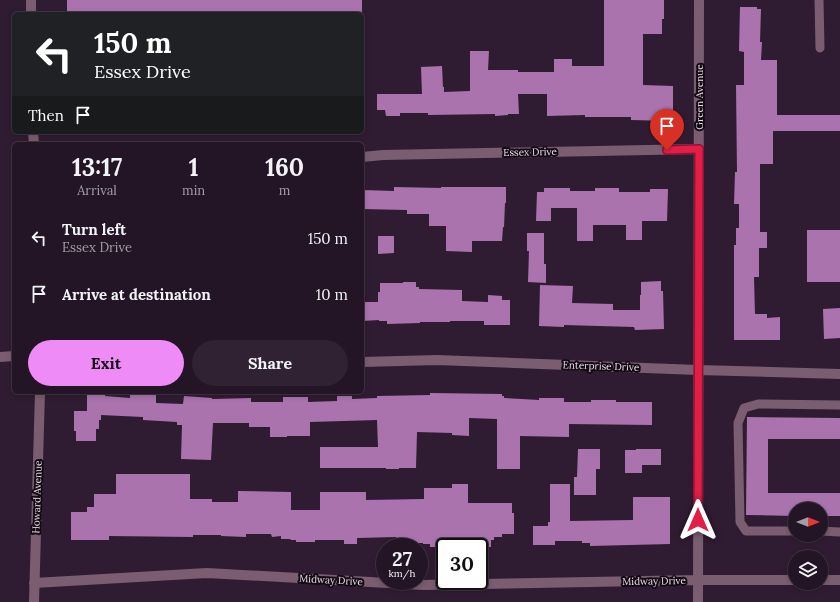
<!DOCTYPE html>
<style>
body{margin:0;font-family:Lora,serif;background:#302232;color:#f1f3f6;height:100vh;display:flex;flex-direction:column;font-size:15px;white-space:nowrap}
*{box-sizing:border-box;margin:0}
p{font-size:13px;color:#a39fa7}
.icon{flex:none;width:22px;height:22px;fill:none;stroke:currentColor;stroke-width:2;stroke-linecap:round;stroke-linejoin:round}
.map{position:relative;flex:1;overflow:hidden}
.sheet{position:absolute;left:12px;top:142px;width:352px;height:252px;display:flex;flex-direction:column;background:#241526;border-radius:6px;box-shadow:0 2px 6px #0003,0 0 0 1px #413443}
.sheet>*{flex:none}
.hud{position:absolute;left:12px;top:12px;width:352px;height:122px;border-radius:6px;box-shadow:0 2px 6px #0003,0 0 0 1px #413443;background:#202124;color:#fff;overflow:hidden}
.needle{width:26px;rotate:90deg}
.controls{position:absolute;left:788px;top:502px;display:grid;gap:8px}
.controls a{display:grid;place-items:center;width:40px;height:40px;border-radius:50%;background:#241526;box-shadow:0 2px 6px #0003,0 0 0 1px #413443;font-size:20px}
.speed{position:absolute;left:376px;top:538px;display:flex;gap:8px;font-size:20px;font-weight:700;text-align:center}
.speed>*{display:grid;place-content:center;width:52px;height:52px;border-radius:50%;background:#241526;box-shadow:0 2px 6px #0003,0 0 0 1px #413443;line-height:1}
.speed small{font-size:10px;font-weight:400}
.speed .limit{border:2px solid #111;border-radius:6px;background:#fff;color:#111}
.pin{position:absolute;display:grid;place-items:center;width:34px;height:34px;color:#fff;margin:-41px -17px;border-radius:50% 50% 50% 0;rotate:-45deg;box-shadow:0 0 4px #0007}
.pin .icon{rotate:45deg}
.me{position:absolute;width:44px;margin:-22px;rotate:0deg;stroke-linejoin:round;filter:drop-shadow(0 0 3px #0008)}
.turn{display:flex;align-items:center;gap:14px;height:84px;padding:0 16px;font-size:18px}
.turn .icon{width:52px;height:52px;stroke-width:2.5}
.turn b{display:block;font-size:28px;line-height:34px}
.then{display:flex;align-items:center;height:38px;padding:0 16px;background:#0003;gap:8px;font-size:15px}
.eta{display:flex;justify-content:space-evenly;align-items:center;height:68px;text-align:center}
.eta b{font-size:24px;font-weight:700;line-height:28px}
.cta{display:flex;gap:8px;margin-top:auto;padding:8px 16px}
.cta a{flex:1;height:46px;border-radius:24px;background:#ef8bf6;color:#111;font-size:16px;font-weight:700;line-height:46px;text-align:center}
.cta a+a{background:#302232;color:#f1f3f6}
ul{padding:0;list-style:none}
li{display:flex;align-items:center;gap:12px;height:56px;padding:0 16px}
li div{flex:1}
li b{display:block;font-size:15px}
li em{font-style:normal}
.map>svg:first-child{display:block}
.building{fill:#aa73ae}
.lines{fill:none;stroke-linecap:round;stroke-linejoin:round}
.lane{stroke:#7a5d70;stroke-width:9}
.street{stroke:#7a5d70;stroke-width:10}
.route-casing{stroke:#92132f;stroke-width:10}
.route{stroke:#e11d48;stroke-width:7}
.labels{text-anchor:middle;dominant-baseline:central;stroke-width:4;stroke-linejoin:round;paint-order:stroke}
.street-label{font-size:10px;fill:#ecdeec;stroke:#130a14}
</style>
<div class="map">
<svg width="840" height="602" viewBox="0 0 840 602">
<rect width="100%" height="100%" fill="#301c32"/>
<path class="building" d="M67,0H362V14H67Z
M604,0H664V19H662V34H643V85L673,86V121L631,120V117H585V115L547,116V94H518L519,114H508V115L495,116V114L428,115V113H400V116H386L385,110H377V94H422L421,67L442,66L443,87H444V92L470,91V51H489L488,70H518V72H554V59H572V66H604Z
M740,7H757V9H761L760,42H762L761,60H777V115H840V131H773V164H760V232H767V248H759V277H754L755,314H767V318L780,317V340H734V245H736V228H739V204H734L735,172H737L736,85H744V52L739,51Z
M394,187L441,188V187H506V203H505L504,227H503L502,241H472V252L446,251V226H429V214H407V210L362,209V190L394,191Z
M544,188H570V191H595V188H619V192H650V189H668L667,221H642V240H626V225H593V241H577V208H551V221H536L537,192H544Z
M807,230H840V282H807Z
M527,233H544V264H546V283L528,282L529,251H527Z
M378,236H394V253L378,254Z
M661,281V291H663L664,329L635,330L634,327L564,325V327L539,326L540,285L573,286L572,303L613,304V310H640V295H641V282Z
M403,282H416V287H419V289L462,290V301L488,302V295L502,296V300H510V325H484V321H450V322H420V323L387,324V321H379V320L362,321V302H378V292H380V283H403Z
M840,308V338L824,339L823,309Z
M87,392H105V396L130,398V394L156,395V403L183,404L184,396L212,398V399L251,398V402H283V397H308V402L337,401V396H352V399L377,398V396L430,395V393L502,394V396H504V398L539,400V398H564V402H591V400H616V402H652V425L569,424V437L520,436V469H497V419L469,418V436L452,435V433L417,432L416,468H399V469H386V468H320V447H378L377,420L310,422V436H287V437H270V427H249V423H213L211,460L181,459L182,425H177V422L143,420V417L101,415V420H99V429H96V441H76V431H74V411H87Z
M747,417L840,418V439H768V493H840V516H821V509H795V516L746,515Z
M578,449H600V469H596V495H574V477H577Z
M636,449H661V465H642V473H625V450H636Z
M116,474H190V499H212V502H238V491L291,492V510H320V492H366V500L424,499V488H452V484H468V503H512V513H514V534H502V537H494V540H491V547H473V542H445V547H430V544H423V543H397L396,537L357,538V544H344V540H315V542H296V540H290L291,539H281V536L272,537L271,534H246V537L221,536V535H193V537L109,536V540H71V512H87V507H94V494H116Z
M550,484H570V521L633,520V497H670V544L590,546V543H582V541H555V545H533V526H548V522H550Z"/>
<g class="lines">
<path class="lane" d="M819,0L820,48
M795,531H746L740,522L738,423L744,408L758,404L840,405
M821,531L840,532"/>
<path class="street" d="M31,14V0
M33,132L34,144
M362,157L383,155L699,149
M0,357L14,356
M362,362L437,360L698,370L840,374
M821,580H840
M34,583L207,573L423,585L698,580H795
M34,602L40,392
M698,602L699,0"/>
</g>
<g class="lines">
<g class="route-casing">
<path id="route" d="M667,150L699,149L698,520"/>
</g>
<use href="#route" class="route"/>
</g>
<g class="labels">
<g class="street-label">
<text transform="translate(699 97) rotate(-90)">Green Avenue</text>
<text transform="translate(530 152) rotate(-1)">Essex Drive</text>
<text transform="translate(601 366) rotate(2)">Enterprise Drive</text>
<text transform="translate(37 497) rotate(-88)">Howard Avenue</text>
<text transform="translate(331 580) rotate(3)">Midway Drive</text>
<text transform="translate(654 581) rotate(-1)">Midway Drive</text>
</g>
</g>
</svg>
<div class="controls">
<a><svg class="needle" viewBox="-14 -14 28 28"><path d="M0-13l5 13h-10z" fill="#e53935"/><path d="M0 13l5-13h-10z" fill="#a39fa7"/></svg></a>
<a><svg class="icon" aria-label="layers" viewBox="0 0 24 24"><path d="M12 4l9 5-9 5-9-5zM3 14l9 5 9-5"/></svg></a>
</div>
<div class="speed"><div>27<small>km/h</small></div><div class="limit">30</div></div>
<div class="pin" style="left:667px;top:150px;background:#d93025"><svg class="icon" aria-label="arrive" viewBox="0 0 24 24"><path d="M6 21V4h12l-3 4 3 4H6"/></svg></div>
<svg class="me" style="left:698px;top:520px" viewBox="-20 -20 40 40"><path d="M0-17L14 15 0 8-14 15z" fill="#e11d48" stroke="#fff" stroke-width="4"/></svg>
<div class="hud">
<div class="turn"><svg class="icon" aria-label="left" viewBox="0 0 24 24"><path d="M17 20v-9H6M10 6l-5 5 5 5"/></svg><div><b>150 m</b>Essex Drive</div></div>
<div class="then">Then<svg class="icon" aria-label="arrive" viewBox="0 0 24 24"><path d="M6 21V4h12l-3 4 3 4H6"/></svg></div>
</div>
<section class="sheet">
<div class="eta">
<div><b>13:17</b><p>Arrival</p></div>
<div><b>1</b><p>min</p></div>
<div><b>160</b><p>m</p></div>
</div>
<ul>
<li><svg class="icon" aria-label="left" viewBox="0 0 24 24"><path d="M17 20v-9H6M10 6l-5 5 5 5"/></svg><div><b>Turn left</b><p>Essex Drive</p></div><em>150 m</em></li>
<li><svg class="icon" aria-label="arrive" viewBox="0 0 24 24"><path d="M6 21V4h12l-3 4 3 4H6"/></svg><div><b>Arrive at destination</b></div><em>10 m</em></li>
</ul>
<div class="cta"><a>Exit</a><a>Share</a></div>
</section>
</div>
